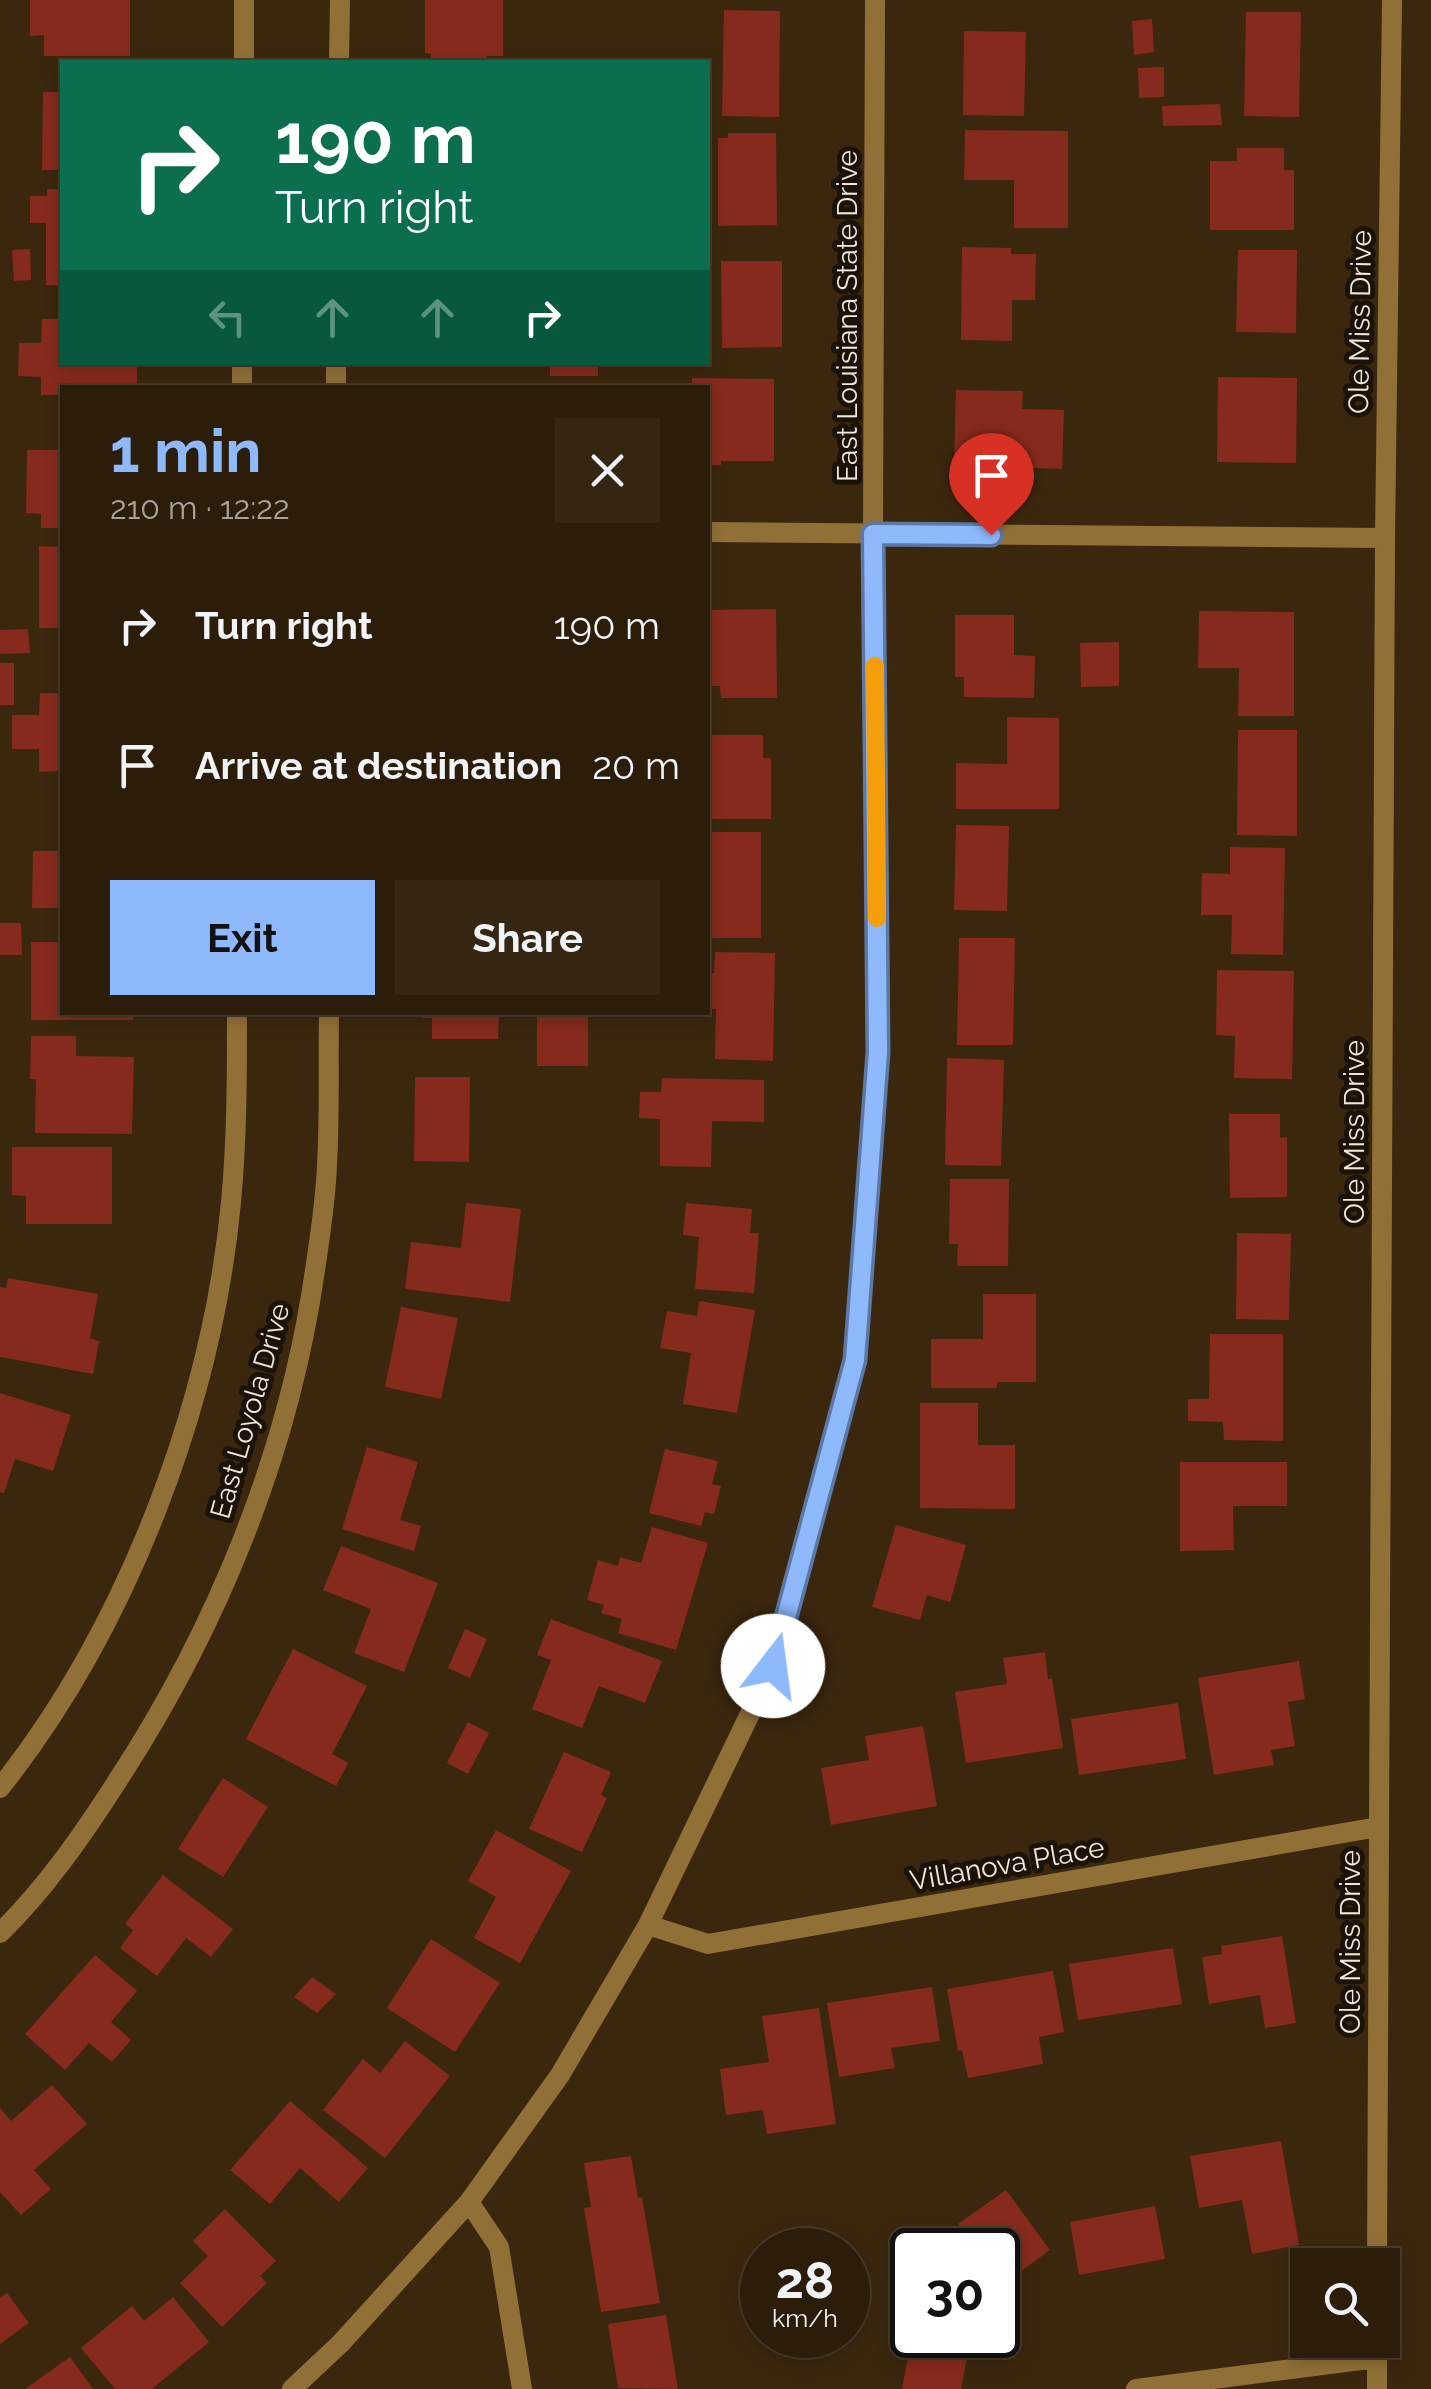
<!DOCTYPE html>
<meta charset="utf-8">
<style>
body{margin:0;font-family:Raleway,sans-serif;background:#342613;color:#f1f3f6;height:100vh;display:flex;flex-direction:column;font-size:38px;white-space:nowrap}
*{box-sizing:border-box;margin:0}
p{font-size:32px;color:#a6a29c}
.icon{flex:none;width:55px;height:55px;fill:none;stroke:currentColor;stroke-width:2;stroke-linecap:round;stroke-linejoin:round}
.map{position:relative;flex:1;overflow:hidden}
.drawer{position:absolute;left:60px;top:385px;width:650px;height:630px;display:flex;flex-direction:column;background:#2c1d0a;border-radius:0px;box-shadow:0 5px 15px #0003,0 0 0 2px #483b2b}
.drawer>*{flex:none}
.guide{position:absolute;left:60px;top:60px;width:650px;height:305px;border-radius:0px;box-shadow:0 5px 15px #0003,0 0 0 2px #483b2b;background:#0b6e4f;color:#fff;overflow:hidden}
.controls{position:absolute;left:1290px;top:2248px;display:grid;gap:20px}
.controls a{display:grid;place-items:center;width:110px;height:110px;border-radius:0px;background:#2c1d0a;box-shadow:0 5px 15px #0003,0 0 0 2px #483b2b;font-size:50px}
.speed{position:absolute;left:740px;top:2228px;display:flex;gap:20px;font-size:50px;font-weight:700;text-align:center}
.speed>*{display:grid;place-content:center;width:130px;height:130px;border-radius:50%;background:#2c1d0a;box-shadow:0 5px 15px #0003,0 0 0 2px #483b2b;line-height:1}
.speed small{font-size:25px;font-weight:400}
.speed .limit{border:5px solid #111;border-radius:15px;background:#fff;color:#111}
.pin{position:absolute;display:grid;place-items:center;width:85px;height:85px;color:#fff;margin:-102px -42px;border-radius:50% 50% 50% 0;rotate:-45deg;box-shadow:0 0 10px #0007}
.pin .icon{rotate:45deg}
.me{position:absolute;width:110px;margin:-55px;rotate:15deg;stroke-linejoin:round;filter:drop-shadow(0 0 8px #0008)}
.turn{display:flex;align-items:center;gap:35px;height:210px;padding:0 50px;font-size:45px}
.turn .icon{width:130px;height:130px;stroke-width:2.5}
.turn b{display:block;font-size:70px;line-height:85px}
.lanes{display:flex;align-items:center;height:95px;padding:0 50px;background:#0003;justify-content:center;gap:50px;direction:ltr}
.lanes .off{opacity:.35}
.round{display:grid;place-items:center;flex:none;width:105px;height:105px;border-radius:0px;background:#342613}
.head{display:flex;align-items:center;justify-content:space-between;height:170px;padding:0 50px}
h1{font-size:60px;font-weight:700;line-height:75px;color:#8eb9fd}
.primary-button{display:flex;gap:20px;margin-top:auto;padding:20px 50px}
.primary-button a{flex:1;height:115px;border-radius:0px;background:#8eb9fd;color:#111;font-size:40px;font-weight:700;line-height:115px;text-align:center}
.primary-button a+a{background:#342613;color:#f1f3f6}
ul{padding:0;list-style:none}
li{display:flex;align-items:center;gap:30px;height:140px;padding:0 50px}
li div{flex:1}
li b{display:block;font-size:38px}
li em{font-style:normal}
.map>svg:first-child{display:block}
.building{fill:#862a1d}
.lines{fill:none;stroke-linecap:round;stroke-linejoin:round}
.minor{stroke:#917038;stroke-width:20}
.route-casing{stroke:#5c78a4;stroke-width:25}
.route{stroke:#8eb9fd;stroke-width:18}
.slow{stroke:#f59e0b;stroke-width:18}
.labels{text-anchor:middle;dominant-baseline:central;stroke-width:10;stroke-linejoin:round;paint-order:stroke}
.street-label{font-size:28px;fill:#f3e6d8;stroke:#1b1208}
</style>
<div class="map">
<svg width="1431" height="2389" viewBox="0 0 1431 2389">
<rect width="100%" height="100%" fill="#3b270e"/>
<path class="building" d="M30,0H130V56H44V35L30,36Z
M425,0H503V56H487V62H431V54L425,53Z
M724,10L780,11L779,117L722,116Z
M1246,12H1301L1299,117L1244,116Z
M1152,19L1154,52L1134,55L1132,21Z
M964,31L1026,32L1024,116L963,115Z
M1164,67V97L1139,98L1138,68Z
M43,92H62V170H42Z
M1220,104L1222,125L1163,126L1162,106Z
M965,130L1068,131V228H1014V180H964Z
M728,133H776L777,225L718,226V138H728Z
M1237,148H1284V170H1294V230H1210V161H1237Z
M47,189H62V285H46V223H30V196H47Z
M962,247L1011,248V254H1036L1035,300H1012V341L961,340Z
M30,249L31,280L14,281L12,250Z
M1238,250H1297L1296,333L1236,332Z
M721,261H782V347L722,348Z
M42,319H62V362H116V365H137V388H62V395H41V377L18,376L19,343H41Z
M550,362H598V376H550Z
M1218,377L1297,378L1296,463L1217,462Z
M692,378L774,379V461H721V465H708V388H692Z
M956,390L1023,391L1022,409L1064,410L1062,469L954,465Z
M27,450H62V528H41V514L26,513Z
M39,546L62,547V628H39Z
M776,609L777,698H721L720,686H708V610Z
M1199,611L1294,612V716H1238L1239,668H1198Z
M955,615H1014V655L1035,656L1034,698L964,697V677H955Z
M28,629L30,653L0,654V630Z
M1119,642V686L1081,687L1080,643Z
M0,663H14V705H0Z
M40,693H62V771L39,772V749H12V715H39Z
M1007,717L1059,718V809H956V763L1007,764Z
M1238,730H1297V836L1237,835Z
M710,735H763V758H771V819H710Z
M956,825L1009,826L1007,911L954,910Z
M708,832H761V938H708Z
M1230,847L1285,848L1283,955L1231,954L1232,915H1201L1202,873L1230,874Z
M33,851H62V908H32Z
M0,923H21L22,955H0Z
M959,938H1015L1013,1045H957Z
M31,942H62V1012H133V1020H31Z
M715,952L775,953L773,1061L715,1059L716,1009H708V973H714Z
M1217,970L1294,971L1292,1079L1234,1078L1235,1036L1216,1035Z
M422,1012H499L498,1039H432V1018H422Z
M537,1012H588V1066H537Z
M31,1036H76V1056L134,1057L132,1134L35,1133L36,1079H30Z
M947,1058L1004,1060L1001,1166L945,1165Z
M415,1077H470L469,1162L414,1161Z
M662,1078L764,1080V1122L712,1121L711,1167L660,1166V1119L639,1118L640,1092H661Z
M1229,1114H1280V1138L1287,1137V1197L1230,1198Z
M12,1147H112V1224H26V1196L12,1195Z
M950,1179H1009L1008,1266H957L958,1244H949Z
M466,1203L521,1209L510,1302L405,1289L411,1242L461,1248Z
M686,1203L752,1209L750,1233H759L754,1293L695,1289L699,1237L683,1235Z
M1237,1233L1291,1234L1289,1320L1236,1319Z
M8,1278L98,1294L90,1339L99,1341L93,1374L0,1357V1287L6,1288Z
M983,1294H1036V1382H997V1388H931V1339H983Z
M699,1301L755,1310L737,1413L683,1404L691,1353L660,1348L667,1311L697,1316Z
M401,1307L458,1318L441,1399L385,1387Z
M1210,1334H1283V1441L1224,1440L1223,1422L1188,1421V1399H1209Z
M0,1393L71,1415L53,1471L15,1459L4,1493L0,1492Z
M920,1403H978V1445H1015V1509L920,1508Z
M367,1447L418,1462L400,1520L421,1526L414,1551L342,1529Z
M665,1449L718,1461L712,1484L721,1486L714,1514L705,1512L701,1526L649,1513Z
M1180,1462H1287V1506H1233L1234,1550L1180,1551Z
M896,1525L966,1545L950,1602L927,1595L920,1620L872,1607Z
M652,1527L708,1543L676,1650L618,1633L622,1619L601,1613L604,1605L587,1600L598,1560L618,1566L620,1557L641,1563Z
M341,1546L438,1583L404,1672L354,1653L371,1609L323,1590Z
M551,1619L662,1661L645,1703L599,1686L582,1728L532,1709L551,1660L537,1655Z
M465,1629L487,1639L470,1678L448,1668Z
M293,1649L367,1686L332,1754L348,1763L336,1786L246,1739Z
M1045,1652L1048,1679L1052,1678L1063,1748L966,1763L955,1692L1007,1684L1003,1658Z
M1299,1661L1305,1699L1288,1702L1295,1746L1271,1750L1274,1765L1214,1775L1198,1678Z
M1178,1703L1186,1759L1079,1775L1071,1719Z
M468,1722L489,1733L468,1774L447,1763Z
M923,1726L937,1806L831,1825L821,1768L869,1760L865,1736Z
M564,1752L611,1772L601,1795L607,1798L582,1852L529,1829Z
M223,1778L268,1807L223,1877L178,1849Z
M496,1830L571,1871L520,1963L474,1938L496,1897L468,1881Z
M163,1875L233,1929L211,1957L186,1938L157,1976L120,1948L133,1930L125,1924Z
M1282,1936L1296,2023L1265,2028L1260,1995L1209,2004L1202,1957L1222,1954L1221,1946Z
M431,1939L500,1983L455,2052L387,2008Z
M1173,1948L1182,2004L1078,2020L1069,1964Z
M95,1955L137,1991L111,2022L131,2040L112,2062L89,2043L65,2070L25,2034Z
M1053,1971L1064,2032L1039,2037L1043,2064L968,2078L962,2050L958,2051L947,1989Z
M312,1977L336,1994L317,2013L294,1997Z
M932,1987L940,2041L891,2048L895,2068L839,2077L827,2003Z
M819,2008L836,2124L767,2134L763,2110L726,2115L720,2069L769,2062L762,2016Z
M405,2041L450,2076L385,2158L323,2110L363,2059L380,2073Z
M52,2085L87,2124L34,2170L51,2189L21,2215L0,2192V2108L11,2121Z
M290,2101L368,2168L339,2202L300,2168L270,2204L230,2170Z
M1281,2141L1299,2245L1252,2254L1242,2200L1199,2208L1190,2156Z
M631,2156L638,2198L642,2197L660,2303L601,2312L584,2208L591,2207L584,2163Z
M1006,2190L1050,2250L998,2288V2250H955L970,2240L958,2224Z
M1155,2206L1165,2259L1079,2275L1070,2222Z
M225,2209L276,2261L260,2276L267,2283L222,2327L180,2283L208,2256L193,2241Z
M7,2293L29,2323L0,2344V2298Z
M173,2297L209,2342L152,2389H115L81,2348L132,2306L144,2321Z
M666,2315L678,2389L618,2388L608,2324Z
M912,2335H971L961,2389H902Z
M70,2357L93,2389H25Z"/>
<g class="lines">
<path class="minor" d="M244,62V0
M339,62L340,0
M242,388V362
M336,388V362
M708,532L1385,538
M0,1788C127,1628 212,1405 231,1202C237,1139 237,1075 237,1012
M648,1925L708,1944L1378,1827
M0,1933C45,1889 82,1836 116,1783C217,1629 289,1453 315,1270C320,1236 326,1199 327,1164C330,1114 328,1063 329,1012
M469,2202L499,2247L522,2389
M1377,2265L1385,538L1392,0
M292,2389L341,2343L469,2202L560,2075L648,1925L773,1666L855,1360L878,1052L873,533L875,0
M1136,2389L1377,2358
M1377,2389V2340"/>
</g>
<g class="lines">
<g class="route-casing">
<path id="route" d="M773,1666L855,1360L878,1052L873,534L991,535"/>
</g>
<use href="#route" class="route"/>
<path class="slow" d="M875,666L877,918"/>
</g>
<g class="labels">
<g class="street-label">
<text transform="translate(847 316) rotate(-90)">East Louisiana State Drive</text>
<text transform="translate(1360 322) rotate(-89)">Ole Miss Drive</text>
<text transform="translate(1354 1132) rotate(-90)">Ole Miss Drive</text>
<text transform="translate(250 1411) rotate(-74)">East Loyola Drive</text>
<text transform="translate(1007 1864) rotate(-10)">Villanova Place</text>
<text transform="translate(1350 1942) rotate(-90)">Ole Miss Drive</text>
</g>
</g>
</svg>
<div class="controls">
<a><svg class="icon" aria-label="search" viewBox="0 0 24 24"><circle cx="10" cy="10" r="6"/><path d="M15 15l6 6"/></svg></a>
</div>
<div class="speed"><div>28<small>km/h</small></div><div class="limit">30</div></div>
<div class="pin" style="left:991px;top:535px;background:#d93025"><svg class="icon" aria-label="arrive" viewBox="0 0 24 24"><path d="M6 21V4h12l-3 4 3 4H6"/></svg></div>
<svg class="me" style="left:773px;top:1666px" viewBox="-20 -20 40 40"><circle r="19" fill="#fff"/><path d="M0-13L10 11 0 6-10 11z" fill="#8eb9fd"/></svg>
<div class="guide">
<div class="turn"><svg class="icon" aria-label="right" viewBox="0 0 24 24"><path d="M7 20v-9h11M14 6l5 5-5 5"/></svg><div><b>190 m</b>Turn right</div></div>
<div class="lanes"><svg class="icon off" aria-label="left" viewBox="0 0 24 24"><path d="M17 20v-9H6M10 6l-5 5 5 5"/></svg><svg class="icon off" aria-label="ahead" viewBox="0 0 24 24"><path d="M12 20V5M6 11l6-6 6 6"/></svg><svg class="icon off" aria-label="ahead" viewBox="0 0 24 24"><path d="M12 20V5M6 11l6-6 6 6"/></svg><svg class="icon" aria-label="right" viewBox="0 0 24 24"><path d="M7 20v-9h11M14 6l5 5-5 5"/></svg></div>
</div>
<section class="drawer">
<div class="head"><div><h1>1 min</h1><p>210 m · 12:22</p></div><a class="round"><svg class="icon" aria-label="close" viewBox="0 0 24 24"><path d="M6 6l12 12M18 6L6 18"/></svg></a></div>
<ul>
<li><svg class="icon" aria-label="right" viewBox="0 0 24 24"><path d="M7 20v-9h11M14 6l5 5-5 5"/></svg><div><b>Turn right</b></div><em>190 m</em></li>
<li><svg class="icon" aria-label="arrive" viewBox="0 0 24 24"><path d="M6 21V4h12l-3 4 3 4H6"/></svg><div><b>Arrive at destination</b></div><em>20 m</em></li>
</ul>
<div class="primary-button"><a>Exit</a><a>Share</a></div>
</section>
</div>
